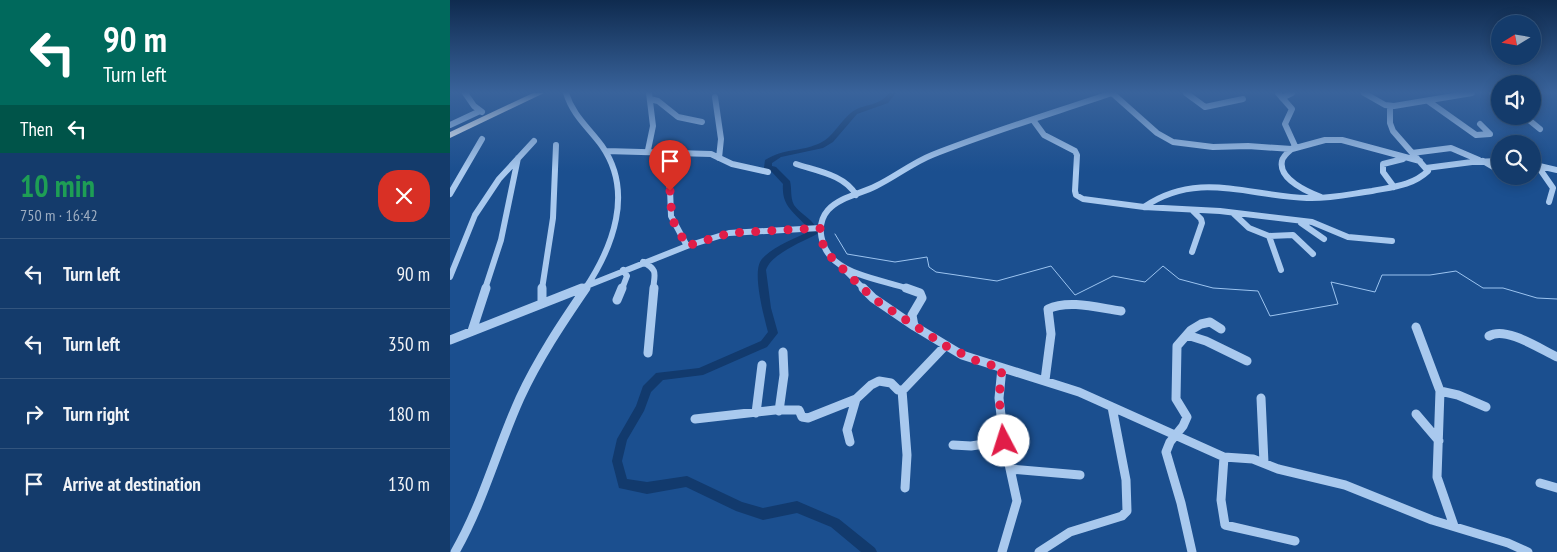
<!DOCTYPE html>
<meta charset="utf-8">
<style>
body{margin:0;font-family:"PT Sans Narrow",sans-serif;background:#1d4271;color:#f1f3f6;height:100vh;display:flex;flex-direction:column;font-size:19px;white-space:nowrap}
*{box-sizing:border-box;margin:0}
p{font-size:16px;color:#9dadc1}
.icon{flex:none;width:28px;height:28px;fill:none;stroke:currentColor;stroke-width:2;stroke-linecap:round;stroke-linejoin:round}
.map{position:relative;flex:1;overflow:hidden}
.panel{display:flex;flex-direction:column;background:#143b6b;width:450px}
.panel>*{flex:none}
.guide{background:#00695c;color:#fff;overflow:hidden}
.needle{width:32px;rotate:259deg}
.fabs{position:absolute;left:1041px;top:15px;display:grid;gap:10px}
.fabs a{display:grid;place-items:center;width:50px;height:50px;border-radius:50%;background:#143b6b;box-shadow:0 2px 12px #0003,0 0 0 1px #33557e;font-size:25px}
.pin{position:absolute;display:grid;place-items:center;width:42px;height:42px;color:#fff;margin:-51px -21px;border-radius:50% 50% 50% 0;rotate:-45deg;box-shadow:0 0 5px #0007}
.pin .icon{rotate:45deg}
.me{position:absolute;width:55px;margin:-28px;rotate:355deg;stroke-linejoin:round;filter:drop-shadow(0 0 4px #0008)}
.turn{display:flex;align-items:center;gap:18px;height:105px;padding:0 20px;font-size:22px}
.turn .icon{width:65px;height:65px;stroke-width:2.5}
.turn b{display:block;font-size:35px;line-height:42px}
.then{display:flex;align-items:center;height:48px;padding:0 20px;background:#0003;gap:10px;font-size:19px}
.round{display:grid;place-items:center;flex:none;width:52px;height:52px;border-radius:20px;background:#1d4271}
.overview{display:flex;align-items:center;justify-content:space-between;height:85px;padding:0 20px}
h1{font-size:30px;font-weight:700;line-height:38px;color:#1e9e55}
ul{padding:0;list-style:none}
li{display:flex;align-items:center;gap:15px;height:70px;padding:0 20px;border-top:1px solid #33557e}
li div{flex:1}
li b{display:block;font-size:19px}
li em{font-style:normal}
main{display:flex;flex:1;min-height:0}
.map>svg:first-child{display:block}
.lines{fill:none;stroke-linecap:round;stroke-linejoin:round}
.stream{stroke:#9cc4f0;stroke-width:1}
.river{fill:#123a6d;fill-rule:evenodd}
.minor-far1{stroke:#a9c9ee;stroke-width:6}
.minor{stroke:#a9c9ee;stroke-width:9}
.highway{fill:#fff;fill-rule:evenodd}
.route{stroke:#e11d48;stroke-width:9;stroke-dasharray:0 16.2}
</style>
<main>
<section class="panel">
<div class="guide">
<div class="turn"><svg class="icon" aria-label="left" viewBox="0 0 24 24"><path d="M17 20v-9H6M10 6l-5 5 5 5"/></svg><div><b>90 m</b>Turn left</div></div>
<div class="then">Then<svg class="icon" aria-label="left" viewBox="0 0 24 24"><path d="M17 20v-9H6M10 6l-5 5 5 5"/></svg></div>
</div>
<div class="overview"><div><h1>10 min</h1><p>750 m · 16:42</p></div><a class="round" style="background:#d93025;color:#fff"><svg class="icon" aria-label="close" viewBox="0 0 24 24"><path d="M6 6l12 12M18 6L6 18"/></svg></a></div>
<ul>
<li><svg class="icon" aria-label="left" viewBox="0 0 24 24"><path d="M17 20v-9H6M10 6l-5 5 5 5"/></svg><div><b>Turn left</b></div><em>90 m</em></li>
<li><svg class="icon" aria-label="left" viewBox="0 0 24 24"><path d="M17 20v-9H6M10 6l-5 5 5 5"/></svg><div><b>Turn left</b></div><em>350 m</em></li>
<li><svg class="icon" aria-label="right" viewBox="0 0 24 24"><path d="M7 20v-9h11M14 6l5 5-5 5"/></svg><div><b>Turn right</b></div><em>180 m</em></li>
<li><svg class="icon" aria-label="arrive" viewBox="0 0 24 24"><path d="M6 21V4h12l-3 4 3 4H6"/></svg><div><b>Arrive at destination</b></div><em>130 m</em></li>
</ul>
</section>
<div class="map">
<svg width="1107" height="552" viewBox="0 0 1107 552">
<rect width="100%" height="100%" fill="#1b4f8f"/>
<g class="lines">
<path class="stream" d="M385,234L397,254L445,262L477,257L479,267L486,272L547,281L601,266L625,295L663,276L695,282L713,266L729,279L763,288L808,291L820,316L888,304L881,282L925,292L932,275H980L1006,271L1033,288H1053L1087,298L1107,299"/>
<path class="river" d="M439,93H446L438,103L407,114L383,142L373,148L331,157L322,163V166L326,167L340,181C342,189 340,197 344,205C351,215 365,220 368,232L367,234C352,242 321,254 316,270L321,308L328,333L317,347L253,375L213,380L201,392L194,411L177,440L172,461L177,479L197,482L237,476L292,502L313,508L347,501L389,519L425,548L427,552H411L381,527L347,513L313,520L286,511L236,487L197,494L169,488L162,461L167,439L186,406L193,386L206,373L249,368L311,341L318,332C314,317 303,276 310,262C317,249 346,238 360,231C347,213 331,209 333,184L321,171L315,170L314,168L315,160C335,148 349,152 368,144C383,138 389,122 402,112C414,103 429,107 439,93Z"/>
<path class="minor-far1" d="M15,93L24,106L32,112
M116,93C123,116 139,128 152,146C184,192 163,247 135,289
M662,93L707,133L723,142L763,147L798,146L842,149L875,140H892L970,161
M736,93L755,107L793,99
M828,93L842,109L835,124L845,146C841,150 833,155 832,161C828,179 858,192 871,197
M914,93L935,105L944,106L1022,93
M1042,93L1050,99
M265,97L271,139L269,158
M832,98L842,93
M200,99L208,101L228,117L252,122
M978,101L1026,135L1040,134L1030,124
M1074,116L1090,129
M583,120L594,135L625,151L627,155L625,191L626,195L633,199L694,207L770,211L862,222L898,237L942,241
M0,125L30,111
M198,150L203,126L199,93
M156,151L261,154L282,164L318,172
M212,151V167L220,188L221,216L237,246
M962,153L1001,148L1029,160
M1033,161L1050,171
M346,164C367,171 395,175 406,195
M1085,165L1107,170
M1087,165L1103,188L1099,202
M976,168L1022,162L1050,161
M944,187L933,172V164L953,159
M0,194L32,139
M694,207C748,170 798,196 857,198C879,199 900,194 922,191C942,187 962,186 978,171L943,131L940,123V106
M742,210L751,219L752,223L742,252
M783,213L799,228L819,236L831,270
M851,223L874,239
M819,236L843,235L863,254
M193,262C208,270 205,273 203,289
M391,266L414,289
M0,277L25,215L49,179L84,141
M35,289L51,240L68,158
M92,289L103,218L106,145
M129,289L237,246L279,233L370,228
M172,289L177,276L173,270
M459,289C436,281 404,277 385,261C371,249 365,225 378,210C390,197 410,194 426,186C445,177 462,163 482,155C540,132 603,113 662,93"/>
<path class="minor" d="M413,288L423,298L464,326
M456,288L470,293L472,298L462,315L464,326L512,355L629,392L774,457L803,459L828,469L895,485L982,520L1058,543L1078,552
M167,300L172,288
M92,303V288
M966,327L990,391
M22,331L36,288
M737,335L756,341L797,361
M1039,336C1056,326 1090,349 1107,357
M0,340L132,288
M198,353L204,288
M552,368L549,398L554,441L567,501L552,552
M595,380L601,334L598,309C619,299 649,308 671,311
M452,390L457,455L455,488
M811,398L814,463
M329,411L334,375L333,352
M306,413L312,365
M966,414L989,441
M245,419L325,410H349L352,417L358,418L406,399L421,385L429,381L441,383L448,390H453L495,346
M400,442L397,430L406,399
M503,445L521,446L554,441
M774,457L771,500L775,525L845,541
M561,469L630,475
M1090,483L1107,488
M1004,526L987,477L990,391L1008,395L1036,407
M5,552C33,503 47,449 70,398C88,359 112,323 136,288
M589,552L620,532L672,516L677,511L676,480L662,407
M742,552L731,503L716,452L720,442L733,426L737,417L726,399L727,346L741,330L751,324L760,322L771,329"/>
<path class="highway" d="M83,93H94L0,138V132Z"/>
</g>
<linearGradient id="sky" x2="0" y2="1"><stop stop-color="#0f2b4f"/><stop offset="0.54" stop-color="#39639b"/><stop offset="1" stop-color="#39639b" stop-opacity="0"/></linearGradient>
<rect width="1107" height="171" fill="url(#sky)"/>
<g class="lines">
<path class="route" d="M220,191L222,219L237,246L280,233L370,228L371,239L376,252L413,289L430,303L496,346L527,361L552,368L549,398L554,441"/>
</g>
</svg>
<div class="fabs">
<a><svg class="needle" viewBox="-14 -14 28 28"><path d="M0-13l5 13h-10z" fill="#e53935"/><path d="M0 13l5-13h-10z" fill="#9dadc1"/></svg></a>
<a><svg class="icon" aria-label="sound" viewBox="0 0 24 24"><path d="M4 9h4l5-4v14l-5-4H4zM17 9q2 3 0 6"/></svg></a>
<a><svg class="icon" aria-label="search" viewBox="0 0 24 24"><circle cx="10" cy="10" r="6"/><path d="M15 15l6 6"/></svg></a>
</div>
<div class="pin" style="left:220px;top:191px;background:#d93025"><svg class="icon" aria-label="arrive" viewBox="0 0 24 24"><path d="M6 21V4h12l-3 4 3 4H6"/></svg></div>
<svg class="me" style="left:554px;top:441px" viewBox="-20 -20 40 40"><circle r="19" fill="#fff"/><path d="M0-13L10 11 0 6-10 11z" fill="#e11d48"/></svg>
</div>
</main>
